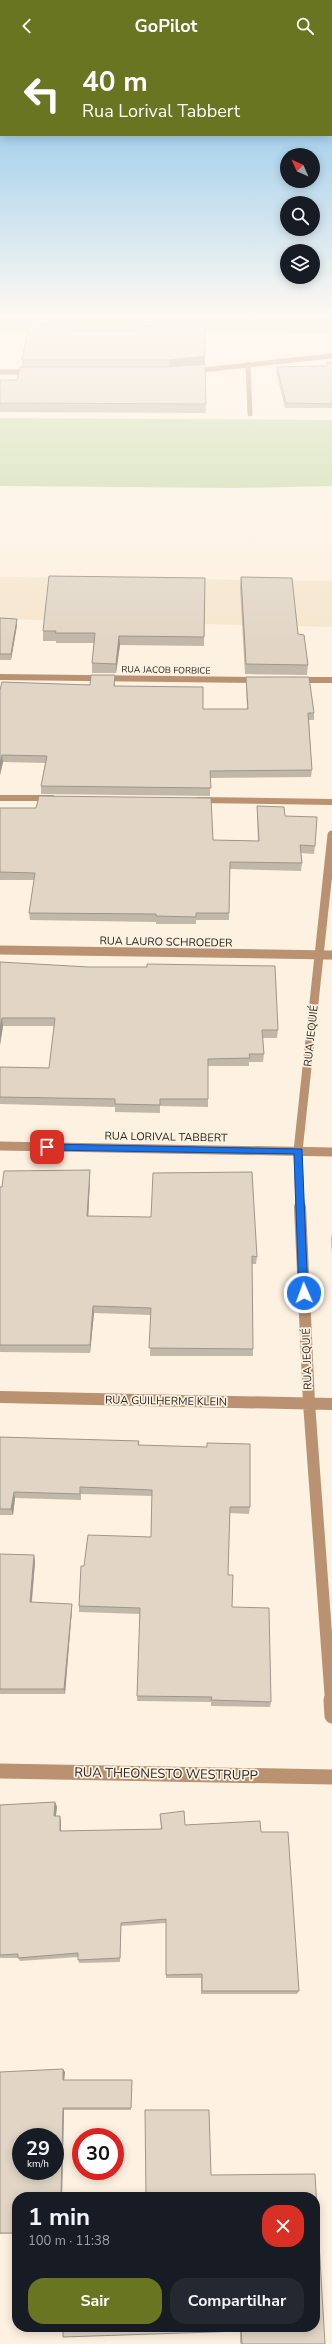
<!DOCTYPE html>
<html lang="pt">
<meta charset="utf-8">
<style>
body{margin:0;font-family:"Nunito Sans",sans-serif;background:#242831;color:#f1f3f6;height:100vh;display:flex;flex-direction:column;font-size:15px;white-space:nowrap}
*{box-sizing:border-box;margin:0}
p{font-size:13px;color:#9ea1a6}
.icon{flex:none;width:22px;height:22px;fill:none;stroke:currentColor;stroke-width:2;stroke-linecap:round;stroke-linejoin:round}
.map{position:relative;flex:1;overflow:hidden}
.details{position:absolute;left:12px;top:2140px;width:308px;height:140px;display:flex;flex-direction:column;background:#171b24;border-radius:16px;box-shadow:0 2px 10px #0003}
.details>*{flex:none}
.guide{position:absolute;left:0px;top:0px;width:332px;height:84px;box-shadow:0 2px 10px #0003;background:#697521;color:#fff;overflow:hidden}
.needle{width:26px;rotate:315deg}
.controls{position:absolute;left:280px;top:96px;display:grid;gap:8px}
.controls a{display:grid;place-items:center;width:40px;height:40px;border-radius:50%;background:#171b24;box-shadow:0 2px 10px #0003;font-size:20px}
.speed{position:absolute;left:12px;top:2076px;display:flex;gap:8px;font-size:20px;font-weight:700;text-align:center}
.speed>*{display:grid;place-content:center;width:52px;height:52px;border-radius:50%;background:#171b24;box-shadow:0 2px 10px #0003;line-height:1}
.speed small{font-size:10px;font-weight:400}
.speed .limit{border:6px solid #d22;background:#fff;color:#111}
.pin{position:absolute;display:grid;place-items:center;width:34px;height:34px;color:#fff;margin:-17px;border-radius:8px;box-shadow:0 2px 6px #0006}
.me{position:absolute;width:44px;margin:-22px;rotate:358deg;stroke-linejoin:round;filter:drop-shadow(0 0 3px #0008)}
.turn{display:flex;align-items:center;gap:14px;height:84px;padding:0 16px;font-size:18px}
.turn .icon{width:52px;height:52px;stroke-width:2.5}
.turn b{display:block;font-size:28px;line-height:34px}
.round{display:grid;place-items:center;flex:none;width:42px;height:42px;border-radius:16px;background:#242831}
.headline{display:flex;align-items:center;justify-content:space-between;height:68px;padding:0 16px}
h1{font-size:24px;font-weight:700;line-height:30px}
.button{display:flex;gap:8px;margin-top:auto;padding:8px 16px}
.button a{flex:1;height:46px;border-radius:16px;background:#697521;color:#fff;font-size:16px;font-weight:700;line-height:46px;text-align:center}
.button a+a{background:#242831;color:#f1f3f6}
header{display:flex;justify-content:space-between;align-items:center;height:52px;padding:0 16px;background:#697521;color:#fff;font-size:18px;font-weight:700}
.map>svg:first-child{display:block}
.built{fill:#f6e6cf}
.green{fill:#c6daa6}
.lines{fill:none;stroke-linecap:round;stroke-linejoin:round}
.minor-far4{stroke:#ba9272;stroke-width:5}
.minor-far3{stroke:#ba9272;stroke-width:6}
.minor-far2{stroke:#ba9272;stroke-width:9}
.minor-far1{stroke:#ba9272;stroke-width:12}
.minor{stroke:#ba9272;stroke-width:15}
.tertiary{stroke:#ba9272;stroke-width:6}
.wall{fill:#c2b8aa}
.shaded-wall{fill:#9e968b}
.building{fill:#e1d6c6;stroke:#9e968b;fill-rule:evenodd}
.route{fill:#1a73e8;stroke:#114b97}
.labels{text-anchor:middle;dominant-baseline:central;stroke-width:3.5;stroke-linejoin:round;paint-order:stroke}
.far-street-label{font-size:9px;fill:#29251f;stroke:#fdf1e1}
.street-label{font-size:11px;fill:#29251f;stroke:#fdf1e1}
.near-street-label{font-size:13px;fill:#29251f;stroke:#fdf1e1}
</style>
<header><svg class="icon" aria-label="back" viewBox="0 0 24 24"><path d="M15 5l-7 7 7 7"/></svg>GoPilot<svg class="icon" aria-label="search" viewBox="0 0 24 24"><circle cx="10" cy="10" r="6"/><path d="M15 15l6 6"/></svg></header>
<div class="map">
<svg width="332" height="2292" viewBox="0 0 332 2292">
<rect width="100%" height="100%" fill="#fdf1e1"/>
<path class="built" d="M0,525L332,529V575L0,567Z"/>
<path class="green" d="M0,266H332V281L0,279Z
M0,366L332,368V434L236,436L0,434Z"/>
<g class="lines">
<path class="minor-far4" d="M248,312L250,362
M192,319L332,304
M0,320H32"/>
<path class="minor-far3" d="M0,746H52
M198,748L332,750"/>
<path class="minor-far2" d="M0,898L332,903
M0,1094L332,1100
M300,1156L298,1099L332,783"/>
<path class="minor-far1" d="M300,1155L309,1351L331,1649
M0,1345L332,1352"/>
<path class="minor" d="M331,1648L332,1664
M0,1719L332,1725"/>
<path class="tertiary" d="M0,625L258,628
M296,628H332"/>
</g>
<path class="wall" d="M68,274V279L205,312L206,361L0,360V328H17L22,315V308Z
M327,310H332V356H285L276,319L277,315L327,314Z
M241,525L298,582L308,613L307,623L245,622L240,535Z
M205,526L204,594L120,593L116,621H92V611L94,591H56V589H43V579Z
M0,566L17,567V573L11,608H0Z
M246,625L314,661V668H309L312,718L311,725L210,726V744L41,742V734L45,711L3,710L0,723V638L115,631V634L203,657H247L246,632Z
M257,754L285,764L315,794L314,802L301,801L302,811L301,819L230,817L229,868H196V872H156V870L30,868L29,861L34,828H0V756L213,788L258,789L257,761Z
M0,910L278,978L277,986H263L264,1002L263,1010H249V1014H208V1055L160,1054V1061L115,1060V1055L0,1052V1015L49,1016L54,974H3L0,993Z
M90,1118V1126L88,1164L257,1205L256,1212H252L253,1297V1304H150L151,1263L94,1261L90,1301L0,1300V1135Z
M332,1181V1203L331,1188Z
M0,1385L139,1389V1393L250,1455L249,1462L230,1461L228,1523L232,1555L271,1650L270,1655L211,1654V1650L137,1649L140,1562L79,1560V1554L84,1514L151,1485L152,1444L81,1442V1448L15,1446L13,1463H0Z
M0,1502L34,1503L35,1510L32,1550L72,1557L65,1642H0Z
M55,1750L57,1755L56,1764L61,1769V1779L161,1777L160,1762L185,1773L261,1780L299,1939L297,1942H201V1926H166V1871L121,1874L120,1910L79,1911L78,1905L20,1909L18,1906H0V1753Z
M0,2020H65L64,2028L132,2030L131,2058H64L62,2145H17V2181L0,2182Z
M211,2123L325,2292H241L240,2291V2279Z"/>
<path class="shaded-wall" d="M205,304V313L170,316V308Z
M17,567V573L11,608V602Z
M119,584L120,593L116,621V612Z
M2,703L3,710L0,723V711Z
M2,966L3,974L0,993V977Z
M90,1118V1126L88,1172L87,1164Z
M93,1254L94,1261L90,1301V1293Z
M14,1440L15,1446L13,1463L11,1457Z
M34,1503L35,1510L31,1556L30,1550Z
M72,1552V1557L65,1642L64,1637Z
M55,1750L57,1755L55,1769L54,1764Z
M60,1764L61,1769V1784L60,1779Z
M63,2017L65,2020L64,2030L63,2028Z
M63,2056L64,2058L62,2145H61Z"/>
<path class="building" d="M29,273L68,274L67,279H135V274L205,276V304L170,308H22Z
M327,310H332V352L286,351L277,315L327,314Z
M205,312L206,352L0,351V328H17L20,315H170Z
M49,524L205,526L204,585L119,584L116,612L92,611L95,581H55L56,579H43Z
M241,525L292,526L298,582L304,583L308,613L246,612Z
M0,566L17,567L11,602H0Z
M91,623H115L114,634L203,635V657H248L246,625H309L314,661H308L312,718L210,719L211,736L41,734L47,704L2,703L0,711V638L2,630L90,633Z
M39,744L211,746L213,788L259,789L257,754L284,755L285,764L317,765L315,794L300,793L302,811L230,810L229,861H196V865L156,864V862L29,861L35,821L0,820V756H36Z
M0,910L89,915H147V912L275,914L278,978H262L264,1002H249L250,1006L208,1007V1047H160V1053L115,1052V1047L0,1045V1015L49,1016L55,966H2L0,977Z
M90,1118L87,1164L151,1165L153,1121L252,1120L257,1205L252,1204L253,1297L149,1296L151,1256L93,1254L90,1293H0V1135H2L4,1119Z
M0,1385L139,1389L138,1393L207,1395V1391L250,1392V1455H230L228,1523H233L232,1555L269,1556L271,1650L211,1648L212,1645L137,1644L140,1556L79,1554L81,1514H84L88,1483L151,1485L152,1438L80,1435V1442L14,1440L11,1457H0Z
M0,1502L34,1503L30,1550L72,1552L64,1637H0Z
M55,1750L54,1764H60V1779L162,1777L160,1762L184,1759L185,1773L260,1769L261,1780H288L299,1939H202V1922L166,1923V1867L121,1871L120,1906L78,1908V1901L18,1906V1902L0,1903V1753Z
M63,2017V2028H132L131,2056H63L61,2145H17V2181H0V2020ZM21,2085H55V2119H21Z
M145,2058H209L211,2123L315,2122L325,2292H242L241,2279L63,2285V2275H315V2145H146Z"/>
<linearGradient id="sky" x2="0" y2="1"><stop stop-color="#81c0ea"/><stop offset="0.45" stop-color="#fef9f2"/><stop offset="1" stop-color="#fef9f2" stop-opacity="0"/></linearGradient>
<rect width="332" height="587" fill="url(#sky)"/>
<path class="route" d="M47,1092L302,1097L308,1244H301L299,1241L294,1102L47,1098L43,1095Z"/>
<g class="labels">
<g class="far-street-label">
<text transform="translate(166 618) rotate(1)">RUA JACOB FORBICE</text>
</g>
<g class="street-label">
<text transform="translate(166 890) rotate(1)">RUA LAURO SCHROEDER</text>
<text transform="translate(311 984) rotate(-84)">RUA JEQUIÉ</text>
<text transform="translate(166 1085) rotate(1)">RUA LORIVAL TABBERT</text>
<text transform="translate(307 1307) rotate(-92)">RUA JEQUIÉ</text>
<text transform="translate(166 1349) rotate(1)">RUA GUILHERME KLEIN</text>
</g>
<g class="near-street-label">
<text transform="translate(166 1722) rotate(1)">RUA THEONESTO WESTRUPP</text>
</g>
</g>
</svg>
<div class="controls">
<a><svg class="needle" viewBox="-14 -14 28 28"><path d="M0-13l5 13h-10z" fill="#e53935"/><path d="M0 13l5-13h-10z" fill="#9ea1a6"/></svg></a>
<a><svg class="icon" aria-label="search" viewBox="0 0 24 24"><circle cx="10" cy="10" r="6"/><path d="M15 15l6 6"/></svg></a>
<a><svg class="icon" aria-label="layers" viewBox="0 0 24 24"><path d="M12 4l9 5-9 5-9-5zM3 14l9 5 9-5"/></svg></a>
</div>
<div class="speed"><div>29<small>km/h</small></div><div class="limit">30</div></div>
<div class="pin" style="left:47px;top:1095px;background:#d93025"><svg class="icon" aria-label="arrive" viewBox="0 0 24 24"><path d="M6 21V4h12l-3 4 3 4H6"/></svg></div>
<svg class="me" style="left:304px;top:1241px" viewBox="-20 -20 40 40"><circle r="17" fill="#1a73e8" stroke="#fff" stroke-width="3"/><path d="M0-11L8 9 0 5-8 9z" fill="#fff"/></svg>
<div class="guide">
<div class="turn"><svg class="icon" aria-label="left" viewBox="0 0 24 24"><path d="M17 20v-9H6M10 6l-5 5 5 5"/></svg><div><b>40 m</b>Rua Lorival Tabbert</div></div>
</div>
<section class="details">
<div class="headline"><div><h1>1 min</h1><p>100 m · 11:38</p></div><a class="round" style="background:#d93025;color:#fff"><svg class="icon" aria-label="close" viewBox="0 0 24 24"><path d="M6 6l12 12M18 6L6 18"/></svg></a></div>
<div class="button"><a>Sair</a><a>Compartilhar</a></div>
</section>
</div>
